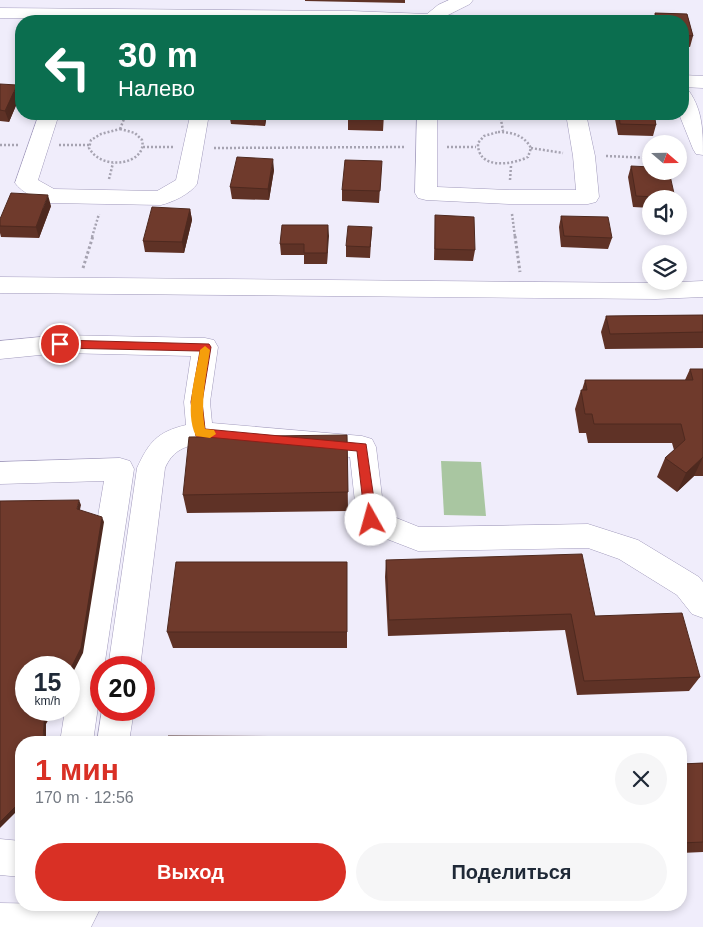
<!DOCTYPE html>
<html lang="ru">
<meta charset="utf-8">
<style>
body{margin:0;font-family:Arial,sans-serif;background:#f6f6f7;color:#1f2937;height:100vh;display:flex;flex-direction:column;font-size:19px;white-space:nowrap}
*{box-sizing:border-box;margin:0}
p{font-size:16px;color:#747a83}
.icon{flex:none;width:28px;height:28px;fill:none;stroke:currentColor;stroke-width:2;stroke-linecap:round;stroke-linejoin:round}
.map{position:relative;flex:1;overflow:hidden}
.details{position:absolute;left:15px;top:736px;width:672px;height:175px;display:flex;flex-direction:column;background:#fff;border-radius:20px;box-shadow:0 2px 8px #0003}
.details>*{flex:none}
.hud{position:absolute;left:15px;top:15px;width:674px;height:105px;border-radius:20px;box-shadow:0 2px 8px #0003;background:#0b6e4f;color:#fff;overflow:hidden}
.needle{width:32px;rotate:110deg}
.fabs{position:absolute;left:642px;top:135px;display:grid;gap:10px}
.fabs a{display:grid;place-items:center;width:45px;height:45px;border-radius:50%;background:#fff;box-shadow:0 2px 8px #0003;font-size:25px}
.speed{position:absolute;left:15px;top:656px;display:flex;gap:10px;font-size:25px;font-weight:700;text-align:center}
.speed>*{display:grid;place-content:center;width:65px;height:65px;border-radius:50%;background:#fff;box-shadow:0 2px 8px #0003;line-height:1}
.speed small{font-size:12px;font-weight:400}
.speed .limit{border:8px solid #d22;background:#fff;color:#111}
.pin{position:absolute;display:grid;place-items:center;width:42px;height:42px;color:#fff;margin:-21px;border:2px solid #fff;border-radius:50%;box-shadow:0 1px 5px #0007}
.me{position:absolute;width:55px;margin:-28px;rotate:353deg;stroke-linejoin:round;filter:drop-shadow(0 0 4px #0008)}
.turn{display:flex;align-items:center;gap:18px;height:105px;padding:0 20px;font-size:22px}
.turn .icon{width:65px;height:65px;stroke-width:2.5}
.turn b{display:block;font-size:35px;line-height:42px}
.round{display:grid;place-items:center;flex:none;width:52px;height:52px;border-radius:26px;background:#f6f6f7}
.summary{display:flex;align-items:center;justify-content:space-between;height:85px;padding:0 20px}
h1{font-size:30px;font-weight:600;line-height:38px;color:#d93025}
.action{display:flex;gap:10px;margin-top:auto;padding:10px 20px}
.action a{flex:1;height:58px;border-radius:30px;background:#d93025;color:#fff;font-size:20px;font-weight:600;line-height:58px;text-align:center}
.action a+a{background:#f6f6f7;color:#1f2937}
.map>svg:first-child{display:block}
.green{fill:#a9c6a1}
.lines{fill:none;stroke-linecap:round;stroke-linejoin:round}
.minor-casing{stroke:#a19abc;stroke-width:1}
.path-far1{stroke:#a6a3b1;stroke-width:2.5;stroke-dasharray:2 2;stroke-linecap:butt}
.path{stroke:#a6a3b1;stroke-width:3;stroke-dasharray:2.5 2.5;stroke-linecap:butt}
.minor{fill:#fff;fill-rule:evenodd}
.wall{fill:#5f3226}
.shaded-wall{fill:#4e291f}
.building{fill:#6f3a2c;stroke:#4e291f}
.route{fill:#d93025;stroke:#8d1f18}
.slow{fill:#f59e0b}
</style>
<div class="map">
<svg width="703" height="927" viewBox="0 0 703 927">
<rect width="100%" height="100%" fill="#f0edfb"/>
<path class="green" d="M441,461L481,462L486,516L444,515Z"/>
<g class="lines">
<g class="minor-casing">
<path id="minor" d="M449,0H473L470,4L448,15L474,17L477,21L0,18V8L351,11L427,14L438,5Z
M682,75L703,76V88L682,87Z
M682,89L689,91C703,111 703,132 703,155L696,154L693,149L679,114H682Z
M39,114H59L38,180L54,189L157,191L176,180L190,116L188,114H209L197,184C190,194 173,202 161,205L50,203C39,200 22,193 15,183Z
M417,114H437V187L509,190H576L573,156L566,114H586L595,156L599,197L596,202L588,204H509L426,200L418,198L415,193Z
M0,277L656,283L703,281V297L656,299L0,293Z
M60,335L205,338L214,340L218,347L210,402L212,423L362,436L372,439L376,447L384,513L419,527L588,524L638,540L699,577L703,582V618L692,614L677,595L619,559L588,548L418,551L361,529L357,520L350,457L200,444C183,446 172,452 165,468L140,668H108L137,468C149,442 157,432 186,425L184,402L191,356L60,353L0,359V341Z
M120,458L130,461L134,469L104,668H101V685L93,742H60L65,710H69V687L104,481L0,484V462Z
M102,710H134L129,742H97Z
M0,839L21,841V877L0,875Z
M0,903L102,905L91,927H0Z"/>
</g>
<path class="path-far1" d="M500,114L503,131
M120,129L135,133L142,140C148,163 103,173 89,148L91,140L101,134Z
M120,129L126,114
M498,132C512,132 524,135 531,148L528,157C512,165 477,170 478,143L484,136Z
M0,145H18
M59,145H89
M143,147H173
M447,147H476
M214,148L406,147
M531,148L563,153
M606,156L651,158
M109,179L113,163
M510,180L511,166
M512,214L515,237
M92,237L99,214"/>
<path class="path" d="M515,236L520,272
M83,268L93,236"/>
<use href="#minor" class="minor"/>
</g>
<path class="wall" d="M305,0H405V3L305,1Z
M655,13L687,14L693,36L690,47L682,46V21H653Z
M0,84L20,96L9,122L0,121Z
M229,114H267L265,126L231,124Z
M384,114L383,131L348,130V119Z
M614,114H654L656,125L653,136L618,135Z
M631,166L675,198L674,199H651V208L633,207L628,177Z
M274,170L269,200L232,199L230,187Z
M381,172L379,203L342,201V190Z
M51,206L39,238L1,237L0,233V219Z
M190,209L192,220L184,253L145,252L143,241Z
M435,215L475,250L473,261L434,260Z
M561,216L612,238L608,249L561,247L559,227Z
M328,225L327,264H304V255H281L280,244Z
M372,227L370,258L346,257V246Z
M703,315V348L605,349L601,332L606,316Z
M690,369H703V476H694L677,492L657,477L665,458L674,450L672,443H588L586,433H579L575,409L581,390H582L585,380H685Z
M347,435L348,511L187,513L183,495Z
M386,560L595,616L700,677L689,691L577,695L565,630L388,636L385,577Z
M347,562V648H173L167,632Z
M703,763V852L681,853V764Z"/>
<path class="shaded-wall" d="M17,85L20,96L9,122L5,111Z
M264,114H267L265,126Z
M273,159L274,170L269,200L268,189Z
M48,195L51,206L39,238L36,227Z
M190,209L192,220L184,253L182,242Z
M328,225L329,236L327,264V253Z
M703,457L694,476L677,492L686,473Z
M79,500L81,505L79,514L77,509Z
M102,517L104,522L83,653L69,680V672Z
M49,710H54L46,724V742H43L44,720Z
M21,801V807L0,828V822Z"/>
<path class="building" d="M655,13L687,14L693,36L682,35V21H657Z
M0,84L17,85L5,111L0,110Z
M348,114H384L383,120L348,119Z
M619,114H654L656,125L620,124Z
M237,157L273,159L268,189L230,187Z
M345,160L382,161L380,191L342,190Z
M631,166L651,167V171H669L675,198L636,196Z
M11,193L48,195L36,227L0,226V219Z
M152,207L190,209L182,242L143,241Z
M435,215L474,217L475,250L435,249Z
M561,216L608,217L612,238L564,236Z
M282,225H328L327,253H304V244H280Z
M348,226L372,227L370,247L346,246Z
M703,315V332L610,334L606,316Z
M690,369H703V457L686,473L665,458L685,440L681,424H594L592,414H585L581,390H587L585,380H693Z
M347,435L348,492L183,495L189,437Z
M79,500L77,509L102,517L81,648L69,672V668H26V710H49L44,720L43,742H21V801L0,822V501Z
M582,554L595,616L682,613L700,677L584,681L571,614L389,620L386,560Z
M176,562H347V632H167Z
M168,736L369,737V742H167Z
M703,763V842L681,843V764Z"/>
<path class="route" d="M60,340L209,344L211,347L202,402L205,429L366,444L377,520L375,524H367L365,520L357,451L196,436L191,402L200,351L60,348L55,344Z"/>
<path class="slow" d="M205,346L210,350C206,377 200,402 205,429L214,430L216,434L210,438L196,436C184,411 196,376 200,350Z"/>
</svg>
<div class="fabs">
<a><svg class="needle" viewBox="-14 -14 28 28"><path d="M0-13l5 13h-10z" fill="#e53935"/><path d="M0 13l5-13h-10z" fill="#747a83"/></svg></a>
<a><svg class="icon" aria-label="sound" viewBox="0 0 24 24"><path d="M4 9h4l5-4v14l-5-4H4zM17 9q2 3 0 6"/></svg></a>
<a><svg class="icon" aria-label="layers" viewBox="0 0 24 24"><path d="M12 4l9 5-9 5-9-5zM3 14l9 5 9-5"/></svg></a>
</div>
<div class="speed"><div>15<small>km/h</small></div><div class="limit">20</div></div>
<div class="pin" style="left:60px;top:344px;background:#d93025"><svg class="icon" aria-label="arrive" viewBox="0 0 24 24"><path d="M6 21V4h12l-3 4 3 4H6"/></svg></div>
<svg class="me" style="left:371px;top:520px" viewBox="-20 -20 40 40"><circle r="19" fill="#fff"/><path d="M0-13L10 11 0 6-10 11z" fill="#d93025"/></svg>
<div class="hud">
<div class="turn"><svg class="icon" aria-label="left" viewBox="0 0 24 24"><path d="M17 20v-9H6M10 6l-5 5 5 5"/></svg><div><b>30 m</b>Налево</div></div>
</div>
<section class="details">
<div class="summary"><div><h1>1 мин</h1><p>170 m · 12:56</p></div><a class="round"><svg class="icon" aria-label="close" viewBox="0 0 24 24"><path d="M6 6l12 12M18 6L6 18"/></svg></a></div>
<div class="action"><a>Выход</a><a>Поделиться</a></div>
</section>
</div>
